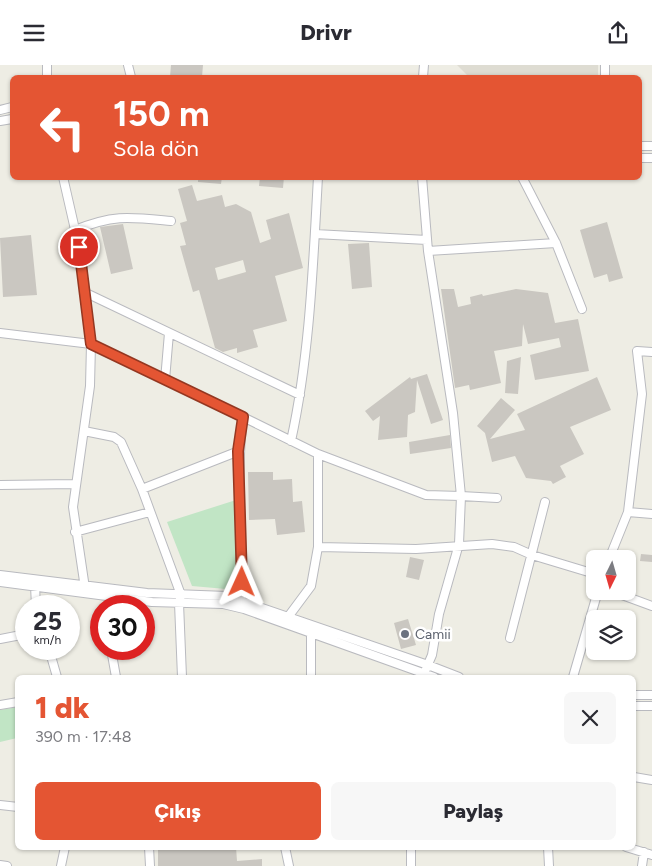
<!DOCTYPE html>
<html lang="tr">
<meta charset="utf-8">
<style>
body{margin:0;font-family:Figtree,sans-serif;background:#f7f7f7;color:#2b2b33;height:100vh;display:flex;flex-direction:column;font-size:19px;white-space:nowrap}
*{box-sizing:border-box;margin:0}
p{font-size:16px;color:#7c7c81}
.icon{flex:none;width:28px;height:28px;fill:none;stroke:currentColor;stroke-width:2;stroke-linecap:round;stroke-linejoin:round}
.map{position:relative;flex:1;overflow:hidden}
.side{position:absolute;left:15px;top:610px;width:621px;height:175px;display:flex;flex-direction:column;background:#fff;border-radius:8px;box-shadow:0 1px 4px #0004}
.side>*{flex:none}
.banner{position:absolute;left:10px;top:10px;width:632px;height:105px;border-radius:8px;box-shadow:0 1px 4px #0004;background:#e45533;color:#fff;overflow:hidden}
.needle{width:32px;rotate:185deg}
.buttons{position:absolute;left:586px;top:485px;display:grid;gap:10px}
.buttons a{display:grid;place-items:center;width:50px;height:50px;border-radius:8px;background:#fff;box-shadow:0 1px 4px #0004;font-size:25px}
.speed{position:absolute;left:15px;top:530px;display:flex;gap:10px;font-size:25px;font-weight:700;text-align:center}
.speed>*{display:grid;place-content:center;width:65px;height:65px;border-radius:50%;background:#fff;box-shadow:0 1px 4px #0004;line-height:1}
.speed small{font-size:12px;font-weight:400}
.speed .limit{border:8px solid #d22;background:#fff;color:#111}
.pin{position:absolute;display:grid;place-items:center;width:42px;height:42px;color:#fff;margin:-21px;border:2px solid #fff;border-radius:50%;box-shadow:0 1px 5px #0007}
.me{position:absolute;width:55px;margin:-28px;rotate:1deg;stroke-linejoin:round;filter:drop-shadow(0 0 4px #0008)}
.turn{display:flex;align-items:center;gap:18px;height:105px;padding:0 20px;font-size:22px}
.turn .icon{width:65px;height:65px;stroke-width:2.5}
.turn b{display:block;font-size:35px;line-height:42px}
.round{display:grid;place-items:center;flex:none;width:52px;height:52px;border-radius:8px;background:#f7f7f7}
.overview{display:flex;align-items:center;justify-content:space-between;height:85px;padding:0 20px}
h1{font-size:30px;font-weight:800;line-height:38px;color:#e45533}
.action{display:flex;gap:10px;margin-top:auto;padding:10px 20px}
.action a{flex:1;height:58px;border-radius:8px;background:#e45533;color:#fff;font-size:20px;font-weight:800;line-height:58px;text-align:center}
.action a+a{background:#f7f7f7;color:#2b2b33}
header{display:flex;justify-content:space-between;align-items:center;height:65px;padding:0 20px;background:#fff;font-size:22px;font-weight:800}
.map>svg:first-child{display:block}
.education{fill:#dedcd2}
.green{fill:#c1e5c5}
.building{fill:#cac7c1;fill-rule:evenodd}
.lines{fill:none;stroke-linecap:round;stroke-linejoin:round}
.minor-casing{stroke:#b9babf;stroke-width:10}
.minor{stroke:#fff;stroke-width:8}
.route-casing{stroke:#943721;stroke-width:12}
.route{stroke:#e45533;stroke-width:9}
.worship-dot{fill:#6b7280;stroke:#fff;stroke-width:2}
.labels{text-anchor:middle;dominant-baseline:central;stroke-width:5;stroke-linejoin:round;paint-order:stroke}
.worship-label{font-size:14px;fill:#5b616d;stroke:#fff;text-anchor:start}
</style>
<header><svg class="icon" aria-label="menu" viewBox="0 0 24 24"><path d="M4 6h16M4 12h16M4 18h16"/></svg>Drivr<svg class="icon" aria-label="share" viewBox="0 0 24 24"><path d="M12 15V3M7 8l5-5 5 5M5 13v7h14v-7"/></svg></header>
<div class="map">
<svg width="652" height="801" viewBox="0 0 652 801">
<rect width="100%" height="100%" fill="#eeede4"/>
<path class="education" d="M457,0H598V12H469Z"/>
<path class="green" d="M236,435L237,525L192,521L167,457Z
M17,642V673L0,677V645Z"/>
<path class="building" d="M171,0H203L202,12H170Z
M198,112H222L221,119L198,117Z
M260,112H284L283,123L259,121Z
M192,120L197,136L222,130L225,142L236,139L251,147L260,178L271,174L266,155L289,148L303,203L275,211L287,256L253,265L258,282L237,288V283L223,287L215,283L199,225L193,227L180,181L186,180L180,158L187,156L178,124ZM243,195L246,207L218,215L215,203Z
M607,157L623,213L609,217L607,209L594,213L580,165Z
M123,159L133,204L111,209L100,162Z
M31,170L37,230L3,232L0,173Z
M369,178L372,222L352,224L348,179Z
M441,224H454L458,242L471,239L470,232L482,229L483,231L516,224L548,228L555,258L578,254L589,306L535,315L530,290L561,282L559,273L528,279L523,259L522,281L494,286L501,318L470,325L469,320L455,323Z
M521,292L518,329L505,328L507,296Z
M427,309L443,355L431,359L417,315L415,347L408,350L407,372L378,375L380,351L373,356L365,346L410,312L411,314Z
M597,312L611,345L570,362L584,389L560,401L566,412L553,419L551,416L526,413L515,391L492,397L485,368L477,361L501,333L515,345L490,374L525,365L517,349Z
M450,370L451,383L410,389L409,377Z
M248,407H273V415L292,414L293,437L302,436L305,467L277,470L275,454L249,455Z
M641,489L652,490V497L640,496Z
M410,492L424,495L419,515L406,512Z
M408,554L416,580L401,584L394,558Z
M158,782H236L237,796L262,794V801H158Z"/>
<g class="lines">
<g class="minor-casing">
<path id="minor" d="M47,0V12
M128,0L131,12
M423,12L424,0
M605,12V0
M0,45L12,42
M0,56L12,54
M640,81H652
M640,93H652
M63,112L79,182L91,279L90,321L73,442L85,523
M422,112L428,186L453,348L461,431L497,433
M522,112L556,178L582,244
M75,165C114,149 130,152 171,156
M315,169L427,175
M428,186L556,178
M84,227L300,330
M0,268L91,279L243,352C235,412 244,474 241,535
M165,315L169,268
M243,352L318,389V482
M84,366L114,372L121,377L142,424L181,530L179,538L182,612
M291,376C310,289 313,200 318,112
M318,389L426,430L461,431L459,479L439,549L432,590L426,604
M0,420L75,419
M142,424L239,386
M628,447L652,449
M75,467L150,447
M609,494L628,447L642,329L637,286L652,287
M0,510L147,528L227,531L428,600L459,612
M0,517L152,537L223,539L244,544L434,612
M35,521L36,541
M618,526L622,530L652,541
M288,552L311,521L318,482L416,484L492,479L514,482L532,490L595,509
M510,573L545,437
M0,574L26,569
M49,584L57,612
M111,584L116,612
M311,612V569
M573,612L598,526
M634,630H652
M0,640L18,637
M634,641H652
M634,712L652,715
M0,740L18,742
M149,782L150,801
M285,782L289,801
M411,782V801
M548,782L549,801
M626,782L652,790
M0,800L7,801
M61,801L65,782
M642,801L644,787"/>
</g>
<use href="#minor" class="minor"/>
</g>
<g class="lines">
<g class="route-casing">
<path id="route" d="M79,182L91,279L243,352L238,386L242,517"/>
</g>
<use href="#route" class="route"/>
</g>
<circle class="worship-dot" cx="405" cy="569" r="5"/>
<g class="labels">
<g class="worship-label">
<text x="415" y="569">Camii</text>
</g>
</g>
</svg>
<div class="buttons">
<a><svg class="needle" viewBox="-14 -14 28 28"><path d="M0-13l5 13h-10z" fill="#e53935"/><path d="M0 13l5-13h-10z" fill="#7c7c81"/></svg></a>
<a><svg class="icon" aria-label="layers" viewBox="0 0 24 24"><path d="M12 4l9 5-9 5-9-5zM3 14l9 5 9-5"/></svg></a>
</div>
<div class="speed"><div>25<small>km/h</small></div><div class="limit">30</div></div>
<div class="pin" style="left:79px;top:182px;background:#d93025"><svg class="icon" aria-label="arrive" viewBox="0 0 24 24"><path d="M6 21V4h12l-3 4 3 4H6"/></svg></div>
<svg class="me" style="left:242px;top:517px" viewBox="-20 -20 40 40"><path d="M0-17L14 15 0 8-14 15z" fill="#e45533" stroke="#fff" stroke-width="4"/></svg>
<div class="banner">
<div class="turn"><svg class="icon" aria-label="left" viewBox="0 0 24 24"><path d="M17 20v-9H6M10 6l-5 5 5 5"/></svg><div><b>150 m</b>Sola dön</div></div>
</div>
<section class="side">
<div class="overview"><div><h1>1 dk</h1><p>390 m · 17:48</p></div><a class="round"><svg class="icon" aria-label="close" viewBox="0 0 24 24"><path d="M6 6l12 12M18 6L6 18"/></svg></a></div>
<div class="action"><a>Çıkış</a><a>Paylaş</a></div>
</section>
</div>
